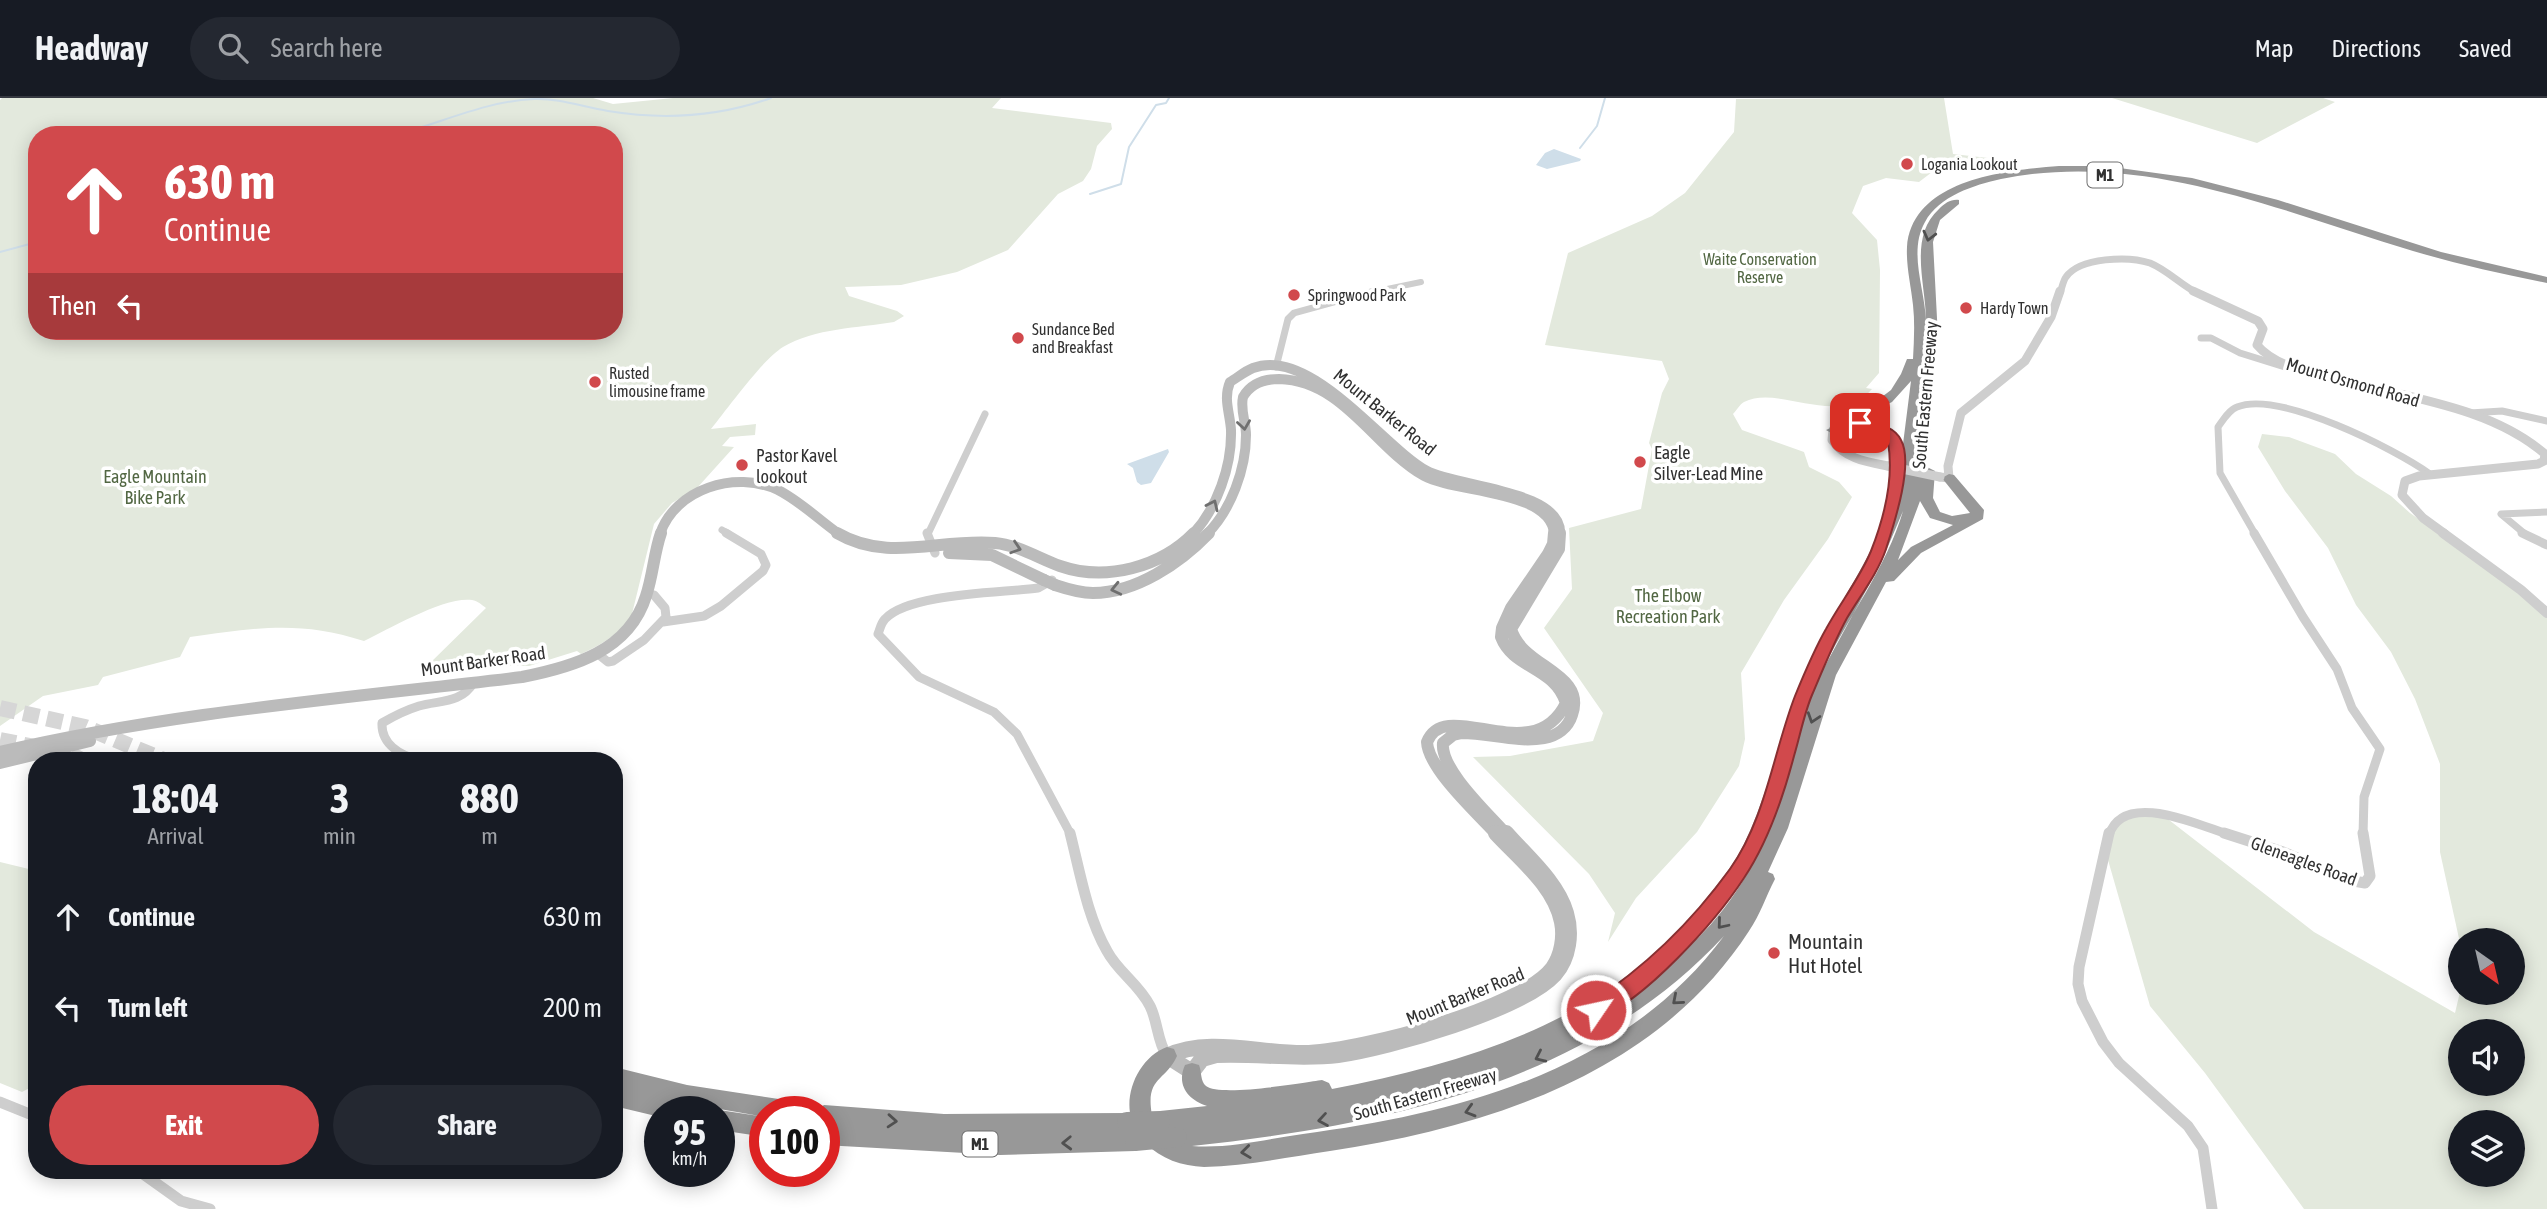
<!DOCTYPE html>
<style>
body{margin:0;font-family:"Asap Condensed",sans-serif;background:#242831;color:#f1f3f6;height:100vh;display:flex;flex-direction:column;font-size:26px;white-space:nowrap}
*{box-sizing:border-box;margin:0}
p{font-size:23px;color:#9ea1a6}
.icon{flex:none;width:38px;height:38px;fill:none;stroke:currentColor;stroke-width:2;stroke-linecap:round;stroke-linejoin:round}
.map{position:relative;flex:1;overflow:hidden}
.drawer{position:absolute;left:28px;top:654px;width:595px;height:427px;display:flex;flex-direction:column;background:#171b24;border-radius:28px;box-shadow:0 4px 18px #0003}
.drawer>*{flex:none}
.top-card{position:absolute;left:28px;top:28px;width:595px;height:214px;border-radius:28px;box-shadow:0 4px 18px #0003;background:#d1494c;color:#fff;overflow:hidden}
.needle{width:46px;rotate:146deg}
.fabs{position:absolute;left:2448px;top:830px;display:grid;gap:14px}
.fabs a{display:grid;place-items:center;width:77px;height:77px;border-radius:50%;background:#171b24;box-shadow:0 4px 18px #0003;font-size:35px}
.speed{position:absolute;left:644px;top:998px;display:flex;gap:14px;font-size:35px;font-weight:700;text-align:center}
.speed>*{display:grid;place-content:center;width:91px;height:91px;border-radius:50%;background:#171b24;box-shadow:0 4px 18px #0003;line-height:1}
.speed small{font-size:18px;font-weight:400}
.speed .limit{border:10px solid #d22;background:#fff;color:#111}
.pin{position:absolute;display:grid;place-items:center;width:60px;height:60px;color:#fff;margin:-30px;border-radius:14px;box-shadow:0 4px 10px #0006}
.me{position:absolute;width:77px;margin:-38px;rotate:56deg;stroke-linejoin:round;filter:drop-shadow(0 0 5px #0008)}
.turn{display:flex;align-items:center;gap:24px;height:147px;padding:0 21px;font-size:32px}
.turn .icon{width:91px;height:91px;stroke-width:2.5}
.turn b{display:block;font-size:49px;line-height:60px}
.then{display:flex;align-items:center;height:66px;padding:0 21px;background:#0003;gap:14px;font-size:26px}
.eta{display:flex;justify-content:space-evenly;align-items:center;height:119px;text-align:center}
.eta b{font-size:42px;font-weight:700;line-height:49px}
.cta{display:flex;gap:14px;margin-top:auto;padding:14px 21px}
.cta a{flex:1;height:80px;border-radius:42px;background:#d1494c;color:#fff;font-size:28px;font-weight:700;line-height:80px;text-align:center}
.cta a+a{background:#242831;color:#f1f3f6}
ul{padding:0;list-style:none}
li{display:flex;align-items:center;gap:21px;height:91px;padding:0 21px}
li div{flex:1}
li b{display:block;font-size:26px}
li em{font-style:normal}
header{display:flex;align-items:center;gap:42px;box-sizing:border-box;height:98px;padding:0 35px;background:#171b24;border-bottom:2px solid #363941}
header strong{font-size:33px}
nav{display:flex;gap:38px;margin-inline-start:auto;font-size:24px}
.search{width:490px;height:63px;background:#242831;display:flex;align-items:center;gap:18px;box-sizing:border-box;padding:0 24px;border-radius:38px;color:#9ea1a6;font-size:26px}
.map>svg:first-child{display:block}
.green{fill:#e3e9dd;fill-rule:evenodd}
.water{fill:#cfdee9}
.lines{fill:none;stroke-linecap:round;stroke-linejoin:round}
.stream{stroke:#cfdee9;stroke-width:2}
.motorway-tunnel{stroke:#d6d6d6;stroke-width:16;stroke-dasharray:16 8;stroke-linecap:butt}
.minor-far3{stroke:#cecece;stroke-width:6}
.minor-far2{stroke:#cecece;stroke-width:7}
.minor-far1{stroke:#cecece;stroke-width:9}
.minor{stroke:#cecece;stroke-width:11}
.tertiary-far2{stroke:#cecece;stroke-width:7}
.tertiary-far1{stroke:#cecece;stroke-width:9}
.tertiary{stroke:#cecece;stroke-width:10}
.secondary-far2{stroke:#bbb;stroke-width:10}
.secondary-far1{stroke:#bbb;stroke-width:12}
.secondary{stroke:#bbb;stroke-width:16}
.motorway{fill:#989898;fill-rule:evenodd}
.tertiary-bridge{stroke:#cecece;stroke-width:9}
.secondary-bridge{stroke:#bbb;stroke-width:12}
.motorway-bridge{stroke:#989898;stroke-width:20}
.oneway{stroke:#505050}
.oneway2{stroke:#6f6f6f}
.route{fill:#d1494c;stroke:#882f31;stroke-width:2}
.poi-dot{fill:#d1494c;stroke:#fff;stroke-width:2.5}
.labels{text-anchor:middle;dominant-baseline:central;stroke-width:7;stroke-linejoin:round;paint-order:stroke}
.far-poi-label{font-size:16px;fill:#313131;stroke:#fff;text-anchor:start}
.shield{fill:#fff;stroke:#6f6f6f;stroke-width:2}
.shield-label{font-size:16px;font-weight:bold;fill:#313131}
.far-park-label{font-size:16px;fill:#526743;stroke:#fff}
.street-label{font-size:18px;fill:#313131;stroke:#fff}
.poi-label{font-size:18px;fill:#313131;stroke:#fff;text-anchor:start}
.park-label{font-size:18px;fill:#526743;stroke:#fff}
.near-poi-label{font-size:21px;fill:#313131;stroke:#fff;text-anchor:start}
</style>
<header>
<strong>Headway</strong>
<div class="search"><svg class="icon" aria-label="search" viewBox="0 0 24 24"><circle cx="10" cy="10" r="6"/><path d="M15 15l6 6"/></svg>Search here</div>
<nav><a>Map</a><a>Directions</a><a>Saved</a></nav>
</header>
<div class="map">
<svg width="2547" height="1111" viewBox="0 0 2547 1111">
<rect width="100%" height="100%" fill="#fff"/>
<path class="green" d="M2,0H593L613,6L673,0H1001L992,10L1111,25L1112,31L1097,48L1091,71L1083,83L1058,96L1008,152L957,174L901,187L845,189L849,198L897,213L904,218L894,224C858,230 815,230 783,249C762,262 728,310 711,331L756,326L755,337L730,339L722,348L734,349L697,390L672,405L654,426L631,520C617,537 601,547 581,556L577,553L529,568L428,567L486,510C482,507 478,503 472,502C445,498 389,531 364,543C299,522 256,530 190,539L180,559L103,579L98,587L43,598L0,628V2ZM37,37H614V233H37Z
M1944,0L1953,56L1997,61L1942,62L1940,68L1919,84L1886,80L1863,88L1852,115L1877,142L1880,172L1879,275L1866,290L1872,291C1838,331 1779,286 1744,304C1740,306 1736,313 1733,316L1742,332L1804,354L1809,369L1839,384L1852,399L1828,441L1784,502L1741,575L1745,641L1739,668L1697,734L1636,800L1608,844L1615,815L1589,776L1473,659L1510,658L1593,643L1603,615L1544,530L1572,491L1569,430L1641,411L1652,351L1649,345L1662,295L1669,281L1662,263L1545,247L1568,155L1652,118L1685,95L1734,34L1736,1Z
M2112,0H2323L2335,4L2257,45Z
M2262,336L2289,339L2335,356L2356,376L2391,398L2410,415L2493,474L2547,519V1111H2304L2205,975L2150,908L2106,755L2115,723L2160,715L2314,834L2455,915L2460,894H2513V842H2460V845L2440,754V666L2415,601L2391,554L2356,507L2328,450L2285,393L2258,349ZM2460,933H2513V985H2460ZM2460,1024H2513V1076H2460Z
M0,764L37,773V986L22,994L0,985Z"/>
<path class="water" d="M1554,51L1581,61L1580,63L1547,71L1536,67L1545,55Z
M1168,351L1169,354L1151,385L1141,387L1137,384L1133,370L1127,366Z"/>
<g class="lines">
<path class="stream" d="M395,37C441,25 486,3 534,1C559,0 583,9 608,13C663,22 718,19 771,0
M1580,50L1597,28L1605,0
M1090,96L1121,86L1129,49L1156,7L1166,5L1169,0
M0,154L37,144"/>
<path class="motorway-tunnel" d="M0,610L85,629L166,663
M0,642L69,656L84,663"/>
<path class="minor-far3" d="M1368,195L1421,184"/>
<path class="minor-far2" d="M2201,240H2211L2240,255L2288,270
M1276,269L1288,221L1294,215L1374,193
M2470,315L2502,313L2547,323
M722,432L729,436
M928,436L985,316
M2255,436L2220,375L2218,329C2223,322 2229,312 2237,309C2279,292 2395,351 2430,376
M2525,436L2501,416L2547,414"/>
<path class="minor-far1" d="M927,435L935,455
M2254,435L2303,519L2337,571L2352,610L2380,651L2364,699L2363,737
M2522,435L2547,447
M1052,482L1038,490C1002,495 909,495 885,521C881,525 880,531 878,536L919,579L994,614L1017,636L1071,737
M663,524L704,518L721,508L763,473L766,467L761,456L726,435
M598,556L608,564L613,563L644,542L666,519L665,510L654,497
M421,663C402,658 381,647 382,625C394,618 406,612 419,608C440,602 461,606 474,584
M2109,737C2124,691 2200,728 2230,737"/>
<path class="minor" d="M1070,735C1080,774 1087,818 1107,853C1118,874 1139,886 1150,908C1158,924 1157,943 1167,958
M2109,735L2079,869L2078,886L2082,903L2103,944L2119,965L2188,1028L2203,1050L2212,1111
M2224,735L2283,754L2348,782L2365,785L2370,778L2363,735
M0,1004L37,1019
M139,1073L181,1103L210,1111"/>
<path class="tertiary-far2" d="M2060,195C2062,190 2063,183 2066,179C2080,159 2129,158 2150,165C2167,172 2180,186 2197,195"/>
<path class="tertiary-far1" d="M2193,193L2258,223L2263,231L2257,247C2276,270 2317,276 2345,283C2411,300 2492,310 2545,356L2544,363L2538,366L2419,378L2405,383L2402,397L2423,420L2445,436
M1833,332L1832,342C1845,361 1867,364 1888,368
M1940,379L1949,380L1948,368L1961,315L2025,263L2051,219L2060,193"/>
<path class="tertiary" d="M2443,435L2521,492L2547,515"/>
<path class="secondary-far2" d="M660,436C675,391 735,372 778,392C800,403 819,422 839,436
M1193,436C1217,410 1232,368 1231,332C1230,315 1223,301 1230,284C1237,280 1245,273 1253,270C1311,248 1383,349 1427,373C1456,389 1563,392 1560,436
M1207,436C1231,412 1246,371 1246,337C1246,324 1240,312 1243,299C1251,285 1264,281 1279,281C1344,283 1373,349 1424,378C1455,395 1552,392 1554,436"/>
<path class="secondary-far1" d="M837,435C888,465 940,440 995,445C1018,447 1038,460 1060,468C1106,484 1161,469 1194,435
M949,455L992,457L1044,482
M1055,487C1067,491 1080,495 1093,495C1136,495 1180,465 1209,435
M0,654C171,614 348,600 522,579C573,569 629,553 646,498C653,477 654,455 661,435
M0,665L90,643
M1497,737C1479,717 1428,671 1427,644C1446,597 1533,673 1566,605C1554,568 1513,571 1501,539L1502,530L1511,510L1548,456L1553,446L1554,435
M1507,737C1490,717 1440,672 1443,645L1453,637L1462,635C1489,635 1517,645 1544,640C1557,638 1568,630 1572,617C1587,574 1522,570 1511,531L1559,451L1560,435"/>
<path class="secondary" d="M1496,735C1520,761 1555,788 1562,824C1565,839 1562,857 1553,870C1521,912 1363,952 1309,955C1263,957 1210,938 1167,958L1192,974L1202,961L1216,957C1257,955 1298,962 1338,957C1388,950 1522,912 1555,876C1569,860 1572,835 1566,815C1557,784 1527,759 1506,735"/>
<path class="motorway" d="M2059,68H2105L2192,80L2278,102L2441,154L2547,179V185C2502,176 2457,166 2413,153C2279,113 2144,52 2001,81C1974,87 1939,98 1925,124C1908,154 1925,191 1926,223C1926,186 1908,139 1939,111C1945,105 1951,101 1959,102V106L1940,122L1933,144L1938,239L1927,369L1935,373L1933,400L1940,414L1952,418L1970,415L1942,380L1949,376L1954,377L1984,412L1983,421L1921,455L1894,483L1886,484L1836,577L1788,730L1768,774L1773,776L1775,781C1766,798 1760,817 1749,833C1657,975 1490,1029 1330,1053C1289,1059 1246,1068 1204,1069C1182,1068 1161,1061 1145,1045L1143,1050L1135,1053L1000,1057L824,1047V1027H826H824V1013H815L824,1007L944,1016L1130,1015C1126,989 1142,958 1167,949L1174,951L1177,958C1165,984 1145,979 1152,1017L1160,1013L1207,1008C1188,1002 1176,987 1185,967L1192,965L1199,967C1202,974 1200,983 1206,988C1220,999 1302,985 1322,982L1329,985L1332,991C1475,963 1611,921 1705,802C1719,784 1734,767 1744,746C1770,692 1781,632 1804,577C1833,508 1883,452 1898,377L1891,373L1889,344C1875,324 1853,330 1833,336L1826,332L1842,325L1839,322L1841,319L1874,305L1891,292L1901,276L1907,261H1913C1914,243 1915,225 1913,207C1911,188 1906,168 1907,149C1912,81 2007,72 2059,68ZM1911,283L1903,346C1893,327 1877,322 1856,322L1892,304ZM1923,291C1920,318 1917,345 1913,372ZM1920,403L1930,420L1953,427L1911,449L1898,462ZM1903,413C1887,469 1846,522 1820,577L1881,465ZM1784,689C1766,748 1740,799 1696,842L1744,779L1771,727ZM1724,838C1624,972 1461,1015 1303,1036C1267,1041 1228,1051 1192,1048C1384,1027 1587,986 1724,838ZM1169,1032L1167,1037L1162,1033Z
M614,969L687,987L792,1003L799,1006L803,1013H765V1019L674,1003L681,1006L684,1013H660V1019L614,1008V988L671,1002L614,988Z
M719,1012L765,1019V1039L719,1032V1013H716Z"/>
<path class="tertiary-bridge" d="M1888,368L1940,379"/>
<path class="secondary-bridge" d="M1044,482L1055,487"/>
<path class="motorway-bridge" d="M1127,1024L1160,1023
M1135,1043L1177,1039"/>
</g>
<defs><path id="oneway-chevron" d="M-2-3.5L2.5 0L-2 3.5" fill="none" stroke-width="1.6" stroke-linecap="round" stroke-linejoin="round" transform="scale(1.75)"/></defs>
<g class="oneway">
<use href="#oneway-chevron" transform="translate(1929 138) rotate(104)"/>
<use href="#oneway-chevron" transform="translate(1813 620) rotate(108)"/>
<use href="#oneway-chevron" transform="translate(1722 826) rotate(130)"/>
<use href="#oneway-chevron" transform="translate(1677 902) rotate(139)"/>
<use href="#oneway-chevron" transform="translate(1540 959) rotate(155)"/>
<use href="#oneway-chevron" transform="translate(1470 1013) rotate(164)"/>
<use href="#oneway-chevron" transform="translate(1323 1022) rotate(171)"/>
<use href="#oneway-chevron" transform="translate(892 1023) rotate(4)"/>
<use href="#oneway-chevron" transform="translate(1067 1045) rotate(178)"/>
<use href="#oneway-chevron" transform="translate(1246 1054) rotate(173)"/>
</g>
<g class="oneway2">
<use href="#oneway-chevron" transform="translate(1244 327) rotate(82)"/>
<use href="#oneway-chevron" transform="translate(1213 407) rotate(-65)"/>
<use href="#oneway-chevron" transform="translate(1016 450) rotate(18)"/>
<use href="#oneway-chevron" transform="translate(1116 491) rotate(167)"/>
</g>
<path class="route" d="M1860,321C1874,325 1894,327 1901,342C1914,366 1894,426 1886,451C1878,475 1860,498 1847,520C1834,544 1823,571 1812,597C1804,616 1800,638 1794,658C1783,700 1768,744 1744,780C1716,823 1644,904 1596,921L1589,919L1586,912L1589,906C1644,870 1691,825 1730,771C1766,720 1773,655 1795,598C1804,576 1814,552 1826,531C1840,505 1860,480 1871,453C1884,420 1894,379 1888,344L1876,333L1855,328L1853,325Z"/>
<g class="poi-dot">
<circle cx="1907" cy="66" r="7"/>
<circle cx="1294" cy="197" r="7"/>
<circle cx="1966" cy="210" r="7"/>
<circle cx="1018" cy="240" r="7"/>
<circle cx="595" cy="284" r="7"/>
<circle cx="1640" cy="364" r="7"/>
<circle cx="742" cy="367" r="7"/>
<circle cx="1774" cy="855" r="7"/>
</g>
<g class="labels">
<g class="far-poi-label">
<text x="1921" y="66">Logania Lookout</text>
<text x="1308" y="197">Springwood Park</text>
<text x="1980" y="210">Hardy Town</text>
<text x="1032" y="231">Sundance Bed<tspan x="1032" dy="18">and Breakfast</tspan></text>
<text x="609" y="275">Rusted<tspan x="609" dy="18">limousine frame</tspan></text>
</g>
<g class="shield">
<rect x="2087.5" y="64.5" width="35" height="25" rx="5"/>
<rect x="962.5" y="1033.5" width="35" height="25" rx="5"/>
</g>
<g class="shield-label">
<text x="2105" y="77">M1</text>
<text x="980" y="1046">M1</text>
</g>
<g class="far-park-label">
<text x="1760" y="161">Waite Conservation<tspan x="1760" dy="18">Reserve</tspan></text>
</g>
<g class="street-label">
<text transform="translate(2353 284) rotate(16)">Mount Osmond Road</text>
<text transform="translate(1925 297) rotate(-85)">South Eastern Freeway</text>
<text transform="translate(1385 314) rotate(39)">Mount Barker Road</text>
<text transform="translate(483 563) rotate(-8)">Mount Barker Road</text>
<text transform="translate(2304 763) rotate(20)">Gleneagles Road</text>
<text transform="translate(1465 898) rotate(-22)">Mount Barker Road</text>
<text transform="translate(1425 996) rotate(-16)">South Eastern Freeway</text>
</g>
<g class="poi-label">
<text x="1654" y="354">Eagle<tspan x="1654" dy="21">Silver-Lead Mine</tspan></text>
<text x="756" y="357">Pastor Kavel<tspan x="756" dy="21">lookout</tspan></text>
</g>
<g class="park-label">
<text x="155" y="378">Eagle Mountain<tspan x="155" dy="21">Bike Park</tspan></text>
<text x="1668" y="497">The Elbow<tspan x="1668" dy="21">Recreation Park</tspan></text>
</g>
<g class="near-poi-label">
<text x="1788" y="843">Mountain<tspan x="1788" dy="24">Hut Hotel</tspan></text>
</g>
</g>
</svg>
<div class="fabs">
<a><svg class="needle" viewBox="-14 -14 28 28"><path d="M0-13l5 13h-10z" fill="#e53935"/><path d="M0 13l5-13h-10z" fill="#9ea1a6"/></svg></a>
<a><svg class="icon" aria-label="sound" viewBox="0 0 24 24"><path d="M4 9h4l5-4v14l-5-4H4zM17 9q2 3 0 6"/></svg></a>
<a><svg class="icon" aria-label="layers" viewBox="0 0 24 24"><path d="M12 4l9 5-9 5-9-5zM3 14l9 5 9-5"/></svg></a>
</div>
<div class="speed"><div>95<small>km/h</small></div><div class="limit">100</div></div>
<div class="pin" style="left:1860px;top:325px;background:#d93025"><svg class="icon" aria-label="arrive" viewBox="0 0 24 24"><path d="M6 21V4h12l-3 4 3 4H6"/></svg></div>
<svg class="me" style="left:1596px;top:912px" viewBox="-20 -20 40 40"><circle r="17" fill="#d1494c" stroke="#fff" stroke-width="3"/><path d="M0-11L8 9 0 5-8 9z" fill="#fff"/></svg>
<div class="top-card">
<div class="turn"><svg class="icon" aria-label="ahead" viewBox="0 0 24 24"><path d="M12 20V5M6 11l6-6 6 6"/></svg><div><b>630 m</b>Continue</div></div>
<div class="then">Then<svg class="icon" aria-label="left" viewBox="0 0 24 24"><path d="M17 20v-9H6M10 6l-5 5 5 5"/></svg></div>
</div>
<section class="drawer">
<div class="eta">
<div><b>18:04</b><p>Arrival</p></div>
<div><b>3</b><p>min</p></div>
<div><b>880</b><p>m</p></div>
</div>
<ul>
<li><svg class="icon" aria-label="ahead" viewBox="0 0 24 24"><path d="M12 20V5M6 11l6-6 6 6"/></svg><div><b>Continue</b></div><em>630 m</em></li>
<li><svg class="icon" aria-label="left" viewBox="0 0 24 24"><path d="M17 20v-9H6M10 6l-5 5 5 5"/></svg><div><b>Turn left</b></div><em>200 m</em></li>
</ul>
<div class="cta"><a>Exit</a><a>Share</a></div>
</section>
</div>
